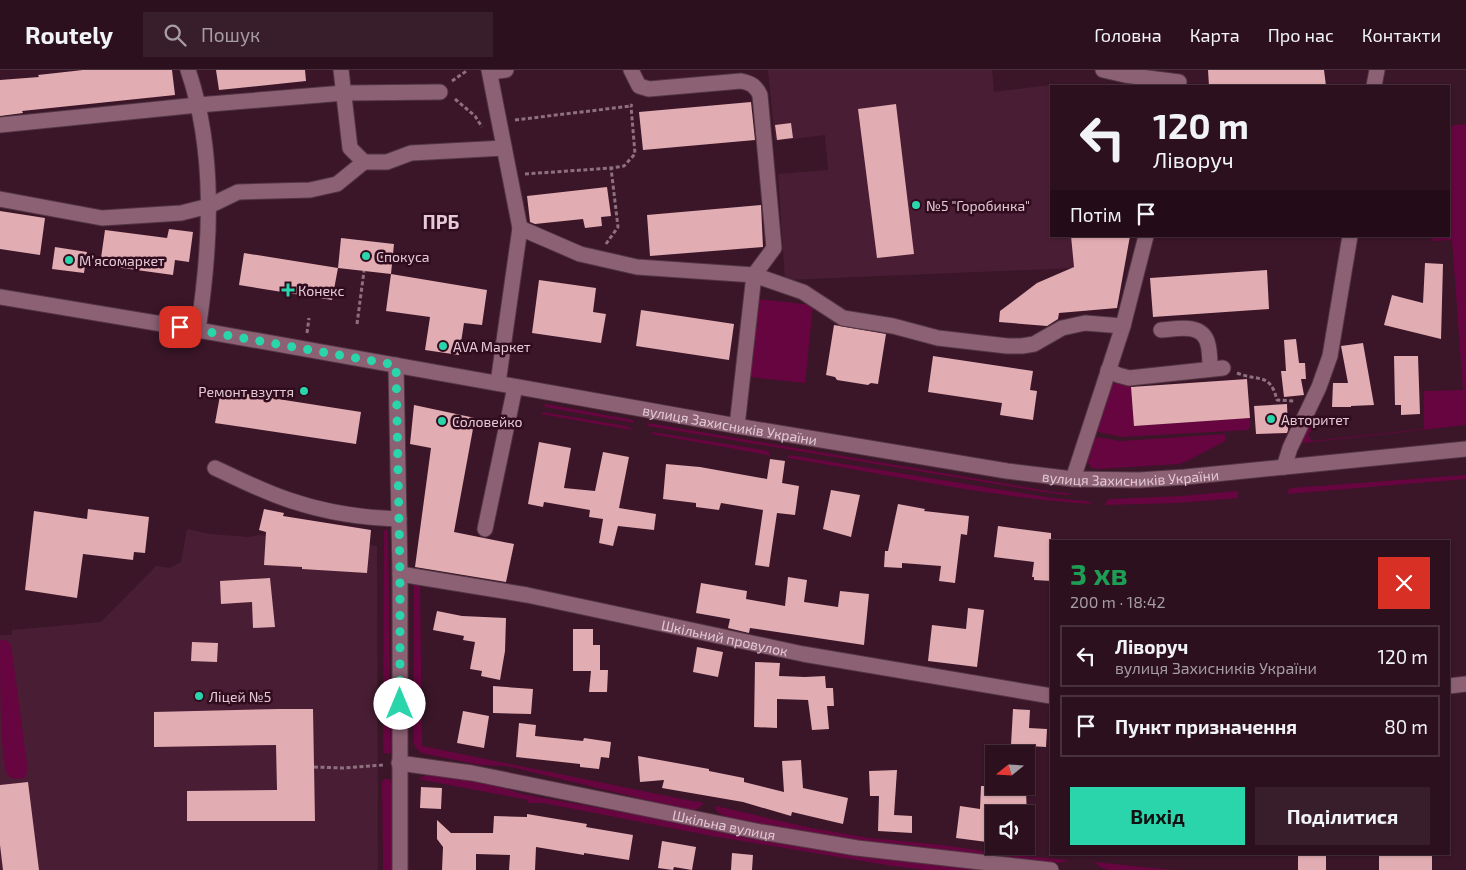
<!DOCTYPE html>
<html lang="uk">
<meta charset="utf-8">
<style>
body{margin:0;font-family:"Exo 2",sans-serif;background:#381e2b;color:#f1f3f6;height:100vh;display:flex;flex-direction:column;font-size:19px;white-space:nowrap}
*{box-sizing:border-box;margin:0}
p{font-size:16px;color:#a69da4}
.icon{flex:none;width:28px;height:28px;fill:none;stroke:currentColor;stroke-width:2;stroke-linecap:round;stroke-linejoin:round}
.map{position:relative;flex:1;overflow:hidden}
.details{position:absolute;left:1050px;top:470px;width:400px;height:315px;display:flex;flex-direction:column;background:#2c101e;border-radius:0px;box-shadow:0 1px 4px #0004,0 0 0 1px #48303c}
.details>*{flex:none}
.banner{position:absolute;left:1050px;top:15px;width:400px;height:152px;border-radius:0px;box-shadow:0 1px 4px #0004,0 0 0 1px #48303c;background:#2c101e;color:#f1f3f6;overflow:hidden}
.needle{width:32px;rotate:252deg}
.tools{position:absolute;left:985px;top:675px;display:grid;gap:10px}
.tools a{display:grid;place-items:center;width:50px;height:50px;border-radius:0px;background:#2c101e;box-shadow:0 1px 4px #0004,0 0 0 1px #48303c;font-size:25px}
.pin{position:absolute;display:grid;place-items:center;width:42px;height:42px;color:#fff;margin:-21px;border-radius:10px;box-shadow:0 2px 8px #0006}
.me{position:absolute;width:55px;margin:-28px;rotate:0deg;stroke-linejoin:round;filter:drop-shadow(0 0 4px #0008)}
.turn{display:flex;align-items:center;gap:18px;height:105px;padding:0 20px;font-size:22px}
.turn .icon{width:65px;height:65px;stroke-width:2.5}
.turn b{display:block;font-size:35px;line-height:42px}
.then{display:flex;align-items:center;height:48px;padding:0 20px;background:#0003;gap:10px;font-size:19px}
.round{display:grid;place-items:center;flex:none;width:52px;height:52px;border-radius:0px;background:#381e2b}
.summary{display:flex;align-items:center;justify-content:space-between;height:85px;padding:0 20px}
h1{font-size:30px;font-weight:700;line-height:38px;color:#1e9e55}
.button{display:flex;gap:10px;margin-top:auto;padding:10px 20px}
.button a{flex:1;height:58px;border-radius:0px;background:#2bd5ac;color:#111;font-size:20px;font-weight:700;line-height:58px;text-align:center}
.button a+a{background:#381e2b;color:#f1f3f6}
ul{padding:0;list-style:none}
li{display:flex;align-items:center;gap:15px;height:62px;margin:0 10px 8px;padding:0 10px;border:2px solid #48303c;border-radius:0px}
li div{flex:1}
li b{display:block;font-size:19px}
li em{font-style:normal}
header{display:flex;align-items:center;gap:30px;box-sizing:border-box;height:70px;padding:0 25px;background:#2c101e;border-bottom:1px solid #48303c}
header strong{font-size:24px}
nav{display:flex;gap:28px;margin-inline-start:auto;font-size:18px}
.search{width:350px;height:45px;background:#381e2b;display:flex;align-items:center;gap:12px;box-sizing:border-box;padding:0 18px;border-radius:0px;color:#a69da4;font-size:19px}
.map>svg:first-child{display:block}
.built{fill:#491e34}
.green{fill:#670540}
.building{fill:#e1acb2}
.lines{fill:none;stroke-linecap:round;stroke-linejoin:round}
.minor-casing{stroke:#533544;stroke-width:17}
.path{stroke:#8f707e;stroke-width:3;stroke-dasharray:4 2.5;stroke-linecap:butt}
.minor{stroke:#8c6174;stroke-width:15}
.route{stroke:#2bd5ac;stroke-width:9;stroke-dasharray:0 16.2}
.poi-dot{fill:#2bd5ac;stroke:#300c1e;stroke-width:2}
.labels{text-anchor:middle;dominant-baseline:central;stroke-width:5;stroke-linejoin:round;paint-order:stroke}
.poi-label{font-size:14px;fill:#e4cad5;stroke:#300c1e;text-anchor:start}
.street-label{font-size:14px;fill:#e4cad5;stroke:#300c1e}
.district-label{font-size:19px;font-weight:bold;fill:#e4cad5;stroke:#300c1e}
</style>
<header>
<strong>Routely</strong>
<div class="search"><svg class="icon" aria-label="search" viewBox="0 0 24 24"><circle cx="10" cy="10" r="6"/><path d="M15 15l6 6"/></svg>Пошук</div>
<nav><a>Головна</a><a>Карта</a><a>Про нас</a><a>Контакти</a></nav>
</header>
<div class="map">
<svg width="1466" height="800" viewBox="0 0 1466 800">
<rect width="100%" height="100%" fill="#3a1628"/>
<path class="built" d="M768,0H992L994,22L1057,14V16H1051V166H1071L1074,198L785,210L778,104L828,100L825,65L775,71Z
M187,459L210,464L249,467L259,465L377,476L378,800H0V565H12V560L101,552L156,496L170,498L181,492Z"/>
<path class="green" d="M1466,54V355L1303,373L1300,371L1312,349L1323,346L1308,365L1312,371L1424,359V321L1463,320L1452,170L1431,171L1432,166H1449V56Z
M758,229L813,235L805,313L749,307Z
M1114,310L1126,311L1131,317L1134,356L1250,348V358L1247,360L1122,367L1098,362L1097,356Z
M546,334L633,350L634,353L545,337L544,336Z
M543,342L626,356L630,358L631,360L541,344Z
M648,353L1055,422L1075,424L1066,425L1043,422L648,356Z
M653,362L763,380L769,382L770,389L768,385L651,364Z
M1225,364V371L1187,391L1179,394L1098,399L1092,398L1088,393V387L1093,369L1097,367L1120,371Z
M790,385L1052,428L1086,431L1093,434C990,428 889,404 787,388Z
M1466,405V409L1287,424L1288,420L1292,418Z
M1236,421L1238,422V428L1178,433L1105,435L1107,430L1111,429L1182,426Z
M387,459L388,461L391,681L390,684L384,683L383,677L384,461Z
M421,510L620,548L741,577L1025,625L1029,630L1002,626L936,612L802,590L742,579L568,539L420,513L422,676L697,732L699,730L701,733H705L695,740H688L507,696L480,695L421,683L417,679L414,674V516L415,512Z
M0,570H5L11,574L28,701L24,708C18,709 11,710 7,704C0,689 0,594 0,570Z
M426,705L482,711L522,724L865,786L983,800H925L886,795L712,766L543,733H528V730L418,709Z
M384,709H390L392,714V800H383L382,712Z
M716,736L811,758L869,768L942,775L1011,785L1069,790C1058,795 1045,793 1032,792C993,789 955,781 916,776C885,772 730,761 716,740Z
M1094,792L1173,800H1109L1100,797Z"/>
<path class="building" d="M83,0H172L175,25L22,41L23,43L0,46V10L39,7L38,5Z
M216,0H305L306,11L219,20Z
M1208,0H1324L1326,16H1209Z
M751,32L755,70L643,80L639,42Z
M896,34L914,184L877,188L858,39Z
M791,53L793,68L777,70L775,55Z
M607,117L611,146L601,147L602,156L585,158L583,149L535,154L530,152L527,126Z
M761,135L763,177L650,186L647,145Z
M0,141L45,148L40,185L0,179Z
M169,159L193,162L189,192L175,190L173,205L100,195L105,160L167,168Z
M1071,166H1130L1117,238L1059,243L1058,249L1047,256L999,252L1000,241L1037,213L1074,197Z
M341,168L394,174L391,204L338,198Z
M55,177L87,182L84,203L52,199Z
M244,183L338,198L332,230L239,215Z
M1425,193L1443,194L1441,269L1384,255L1392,225L1423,233Z
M1267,200L1269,239L1153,247L1150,208Z
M391,204L487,220L482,255L464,253L459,285L425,280L430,247L386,241Z
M539,210L596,218L593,242L606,244L601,273L532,263Z
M641,240L734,254L729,290L636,276Z
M834,255L886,264L878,314L871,313L868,315L837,310L835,307L826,305Z
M1296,269L1299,293H1305L1306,309H1301L1304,325L1284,327L1281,301H1286L1284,270Z
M1363,273L1374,335L1351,336V337H1332L1333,313H1348L1341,276Z
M933,286L1033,301L1030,320L1037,321L1033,350L1000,345L1002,333L928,322Z
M1394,286H1418L1420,344L1401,345V335H1395Z
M1247,309L1250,348L1134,356L1131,317Z
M221,320L361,342L356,374L215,353Z
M1287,334L1288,360L1287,363L1256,364L1254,336Z
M414,335L475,348L454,462L514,474L506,512L415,497L431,378L410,374Z
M539,372L571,378L564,418L595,421L603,382L629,387L619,438L656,444L654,460L618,456L613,476L599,473L603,449L589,447L590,440L544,432L543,437L528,434Z
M770,389L785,391L782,413L799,416L795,445L777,443L769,497L755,495L763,440L721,433L719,440L696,437V433L663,429L666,394L700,397L767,409Z
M831,420L860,425L851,467L823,459Z
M898,434L925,439L924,441L969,446L967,465L961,464L955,513L939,511L941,496L902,493V498L884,497L885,481H888Z
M88,439L149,447L145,483L134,482L133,490L83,484L77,528L25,520L34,441L87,449Z
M264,439L284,443L283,446L371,460L367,503L302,499V497L264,495L266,462L259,460Z
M998,456L1051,463V511L1034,510V507H1032L1034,492L994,487Z
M788,507L807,510L804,532L838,537L840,521L869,524L864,575L750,558L749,563L728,558L730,549L696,543L701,513L747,521L746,529L785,536Z
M270,508L275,557L253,558L252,532L221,534L220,511Z
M968,538L984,540L977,597L928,591L932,555L966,559Z
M437,541L462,546L506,548L505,581L500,610L481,606L482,601L470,599L475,572L463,570L464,566L433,560Z
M573,559H593V575H600V600H608L607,622H589L591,601H573Z
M192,572L218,573L217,592L191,591Z
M697,577L723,582L718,607L693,602Z
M755,592L780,593L779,606L805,607L825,606L826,618H833L834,636H827L829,659L812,660L808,630L777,629V658L754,657Z
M493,616L533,619L531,644L493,643Z
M279,639H313L315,751H187V721L277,720L276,675L154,677V642Z
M1013,639L1030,640L1029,658L1047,659L1046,677L1011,675Z
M463,641L489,646L484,678L457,673Z
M519,653L536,655L535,666L583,671L584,668L611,672L609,688L601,687L599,699L580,697V694L516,687Z
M638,686L709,699V701L744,708V712L784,722L782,691L801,690L803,718L848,728L843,754L792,742L791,746L743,732L662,718L664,710L640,712Z
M897,700L894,745L912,746V763L878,761L879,726H870L869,701Z
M28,712L39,800H3L0,775V715Z
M981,716H1006L1007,723L1026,722L1027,744H990L987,772L956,768L960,736L980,739Z
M421,717L442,718L441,739L420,738Z
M527,744L587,754L586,757L633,765L629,790L584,783V785L536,777L535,800H509L510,785L476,784V800H442L443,777L437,769V750L451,763H493L494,746L527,747Z
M662,771L696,777L692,800L674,797L673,800L658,798Z
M732,783L753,785L752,800H731Z
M1298,784H1326V800H1298Z
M1379,784H1432V800H1379Z"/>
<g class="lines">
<g class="minor-casing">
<g id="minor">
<path d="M188,0C216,82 211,175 198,260"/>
<path d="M341,0L350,78L364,92H387L411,83L504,78"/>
<path d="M489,0L520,158L498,313"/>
<path d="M631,0L639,16L649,19L741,11C751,13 756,16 760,25L774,178L754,205L737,356"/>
<path d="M1103,0L1125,5L1179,12"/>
<path d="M490,2L506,0"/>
<path d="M1374,16L1377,0"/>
<path d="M0,55L198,35L344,23L440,22"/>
<path d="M0,129L102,148L181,143L209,136L238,122L310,120L337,114L364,92"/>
<path d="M520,158L580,184L637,197L754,205L803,222L843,248L893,256L938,268L1007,276H1022L1034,274L1062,258L1085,253L1123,256"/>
<path id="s1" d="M0,227L198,260L737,356L1007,401L1073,409L1139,410L1185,407L1466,379"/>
<path d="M1161,260C1177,259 1200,253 1207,271C1210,279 1210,291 1210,299"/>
<path d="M396,295L400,504V800"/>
<path d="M1108,300L1118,305L1129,308L1223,298"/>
<path d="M1284,397L1290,378L1319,317L1330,286L1350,166"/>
<path d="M215,398C239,409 264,422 289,430C324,442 363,448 399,449"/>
<path d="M1073,409L1123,256L1146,166"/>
<path d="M485,459L515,317"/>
<path id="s2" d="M400,504L527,525L803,584L1051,626"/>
<path d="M1449,616L1466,614"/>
<path id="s3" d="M399,693L472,703L761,762L857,778L1051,800"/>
</g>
</g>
<path class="path" d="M452,11L468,0
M455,29L475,46L482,57
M515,50L631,36L632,34
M525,104L611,98L624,96L635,84L631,36
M606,174L618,157L611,98
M357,254L364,201
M307,263L309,248
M1237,303C1259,312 1270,302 1277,330L1295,331
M314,697L343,698L384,695"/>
<use href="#minor" class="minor"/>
</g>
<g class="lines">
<path class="route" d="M180,257L396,295L400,504V634"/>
</g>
<g class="poi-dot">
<circle cx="916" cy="135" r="5"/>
<circle cx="366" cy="186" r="5"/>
<circle cx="69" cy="190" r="5"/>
<path d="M285.5 212.5h5v5h5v5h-5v5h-5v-5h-5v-5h5z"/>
<circle cx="443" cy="276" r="5"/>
<circle cx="304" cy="321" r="5"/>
<circle cx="1271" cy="349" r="5"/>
<circle cx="442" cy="351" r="5"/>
<circle cx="199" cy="626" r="5"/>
</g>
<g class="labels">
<g class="poi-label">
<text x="926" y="135">№5 "Горобинка"</text>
<text x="376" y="186">Спокуса</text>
<text x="79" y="190">Мʼясомаркет</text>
<text x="298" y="220">Конекс</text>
<text x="453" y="276">AVA Маркет</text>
<text x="294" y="321" text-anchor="end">Ремонт взуття</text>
<text x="1281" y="349">Авторитет</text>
<text x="452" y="351">Соловейко</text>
<text x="209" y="626">Ліцей №5</text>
</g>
<g class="street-label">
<text stroke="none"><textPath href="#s1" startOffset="741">вулиця Захисників України</textPath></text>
<text stroke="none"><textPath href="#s1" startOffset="1146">вулиця Захисників України</textPath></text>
<text stroke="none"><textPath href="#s2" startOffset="331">Шкільний провулок</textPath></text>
<text stroke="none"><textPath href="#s3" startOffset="331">Шкільна вулиця</textPath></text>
</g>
<g class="district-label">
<text x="441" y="151">ПРБ</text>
</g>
</g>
</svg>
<div class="tools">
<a><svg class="needle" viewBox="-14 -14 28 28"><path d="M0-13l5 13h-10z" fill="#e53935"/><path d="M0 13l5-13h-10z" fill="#a69da4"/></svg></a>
<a><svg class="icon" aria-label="sound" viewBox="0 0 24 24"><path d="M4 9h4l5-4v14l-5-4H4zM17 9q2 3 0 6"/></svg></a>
</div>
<div class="pin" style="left:180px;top:257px;background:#d93025"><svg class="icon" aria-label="arrive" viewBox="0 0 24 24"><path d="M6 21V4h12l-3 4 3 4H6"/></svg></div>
<svg class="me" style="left:400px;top:634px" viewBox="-20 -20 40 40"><circle r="19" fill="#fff"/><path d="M0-13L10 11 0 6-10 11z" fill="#2bd5ac"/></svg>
<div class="banner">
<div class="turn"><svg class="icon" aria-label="left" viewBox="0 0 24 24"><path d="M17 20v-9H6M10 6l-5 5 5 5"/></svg><div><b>120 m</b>Ліворуч</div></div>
<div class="then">Потім<svg class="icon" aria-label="arrive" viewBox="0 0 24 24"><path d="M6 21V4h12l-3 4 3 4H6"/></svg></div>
</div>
<section class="details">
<div class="summary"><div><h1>3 хв</h1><p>200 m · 18:42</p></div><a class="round" style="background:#d93025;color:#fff"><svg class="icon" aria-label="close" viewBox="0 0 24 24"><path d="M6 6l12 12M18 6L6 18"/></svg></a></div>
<ul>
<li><svg class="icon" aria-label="left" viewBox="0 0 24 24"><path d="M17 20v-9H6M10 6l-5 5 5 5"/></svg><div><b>Ліворуч</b><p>вулиця Захисників України</p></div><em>120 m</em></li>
<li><svg class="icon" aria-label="arrive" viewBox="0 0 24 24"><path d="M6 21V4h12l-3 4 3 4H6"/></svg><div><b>Пункт призначення</b></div><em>80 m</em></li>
</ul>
<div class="button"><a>Вихід</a><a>Поділитися</a></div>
</section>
</div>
